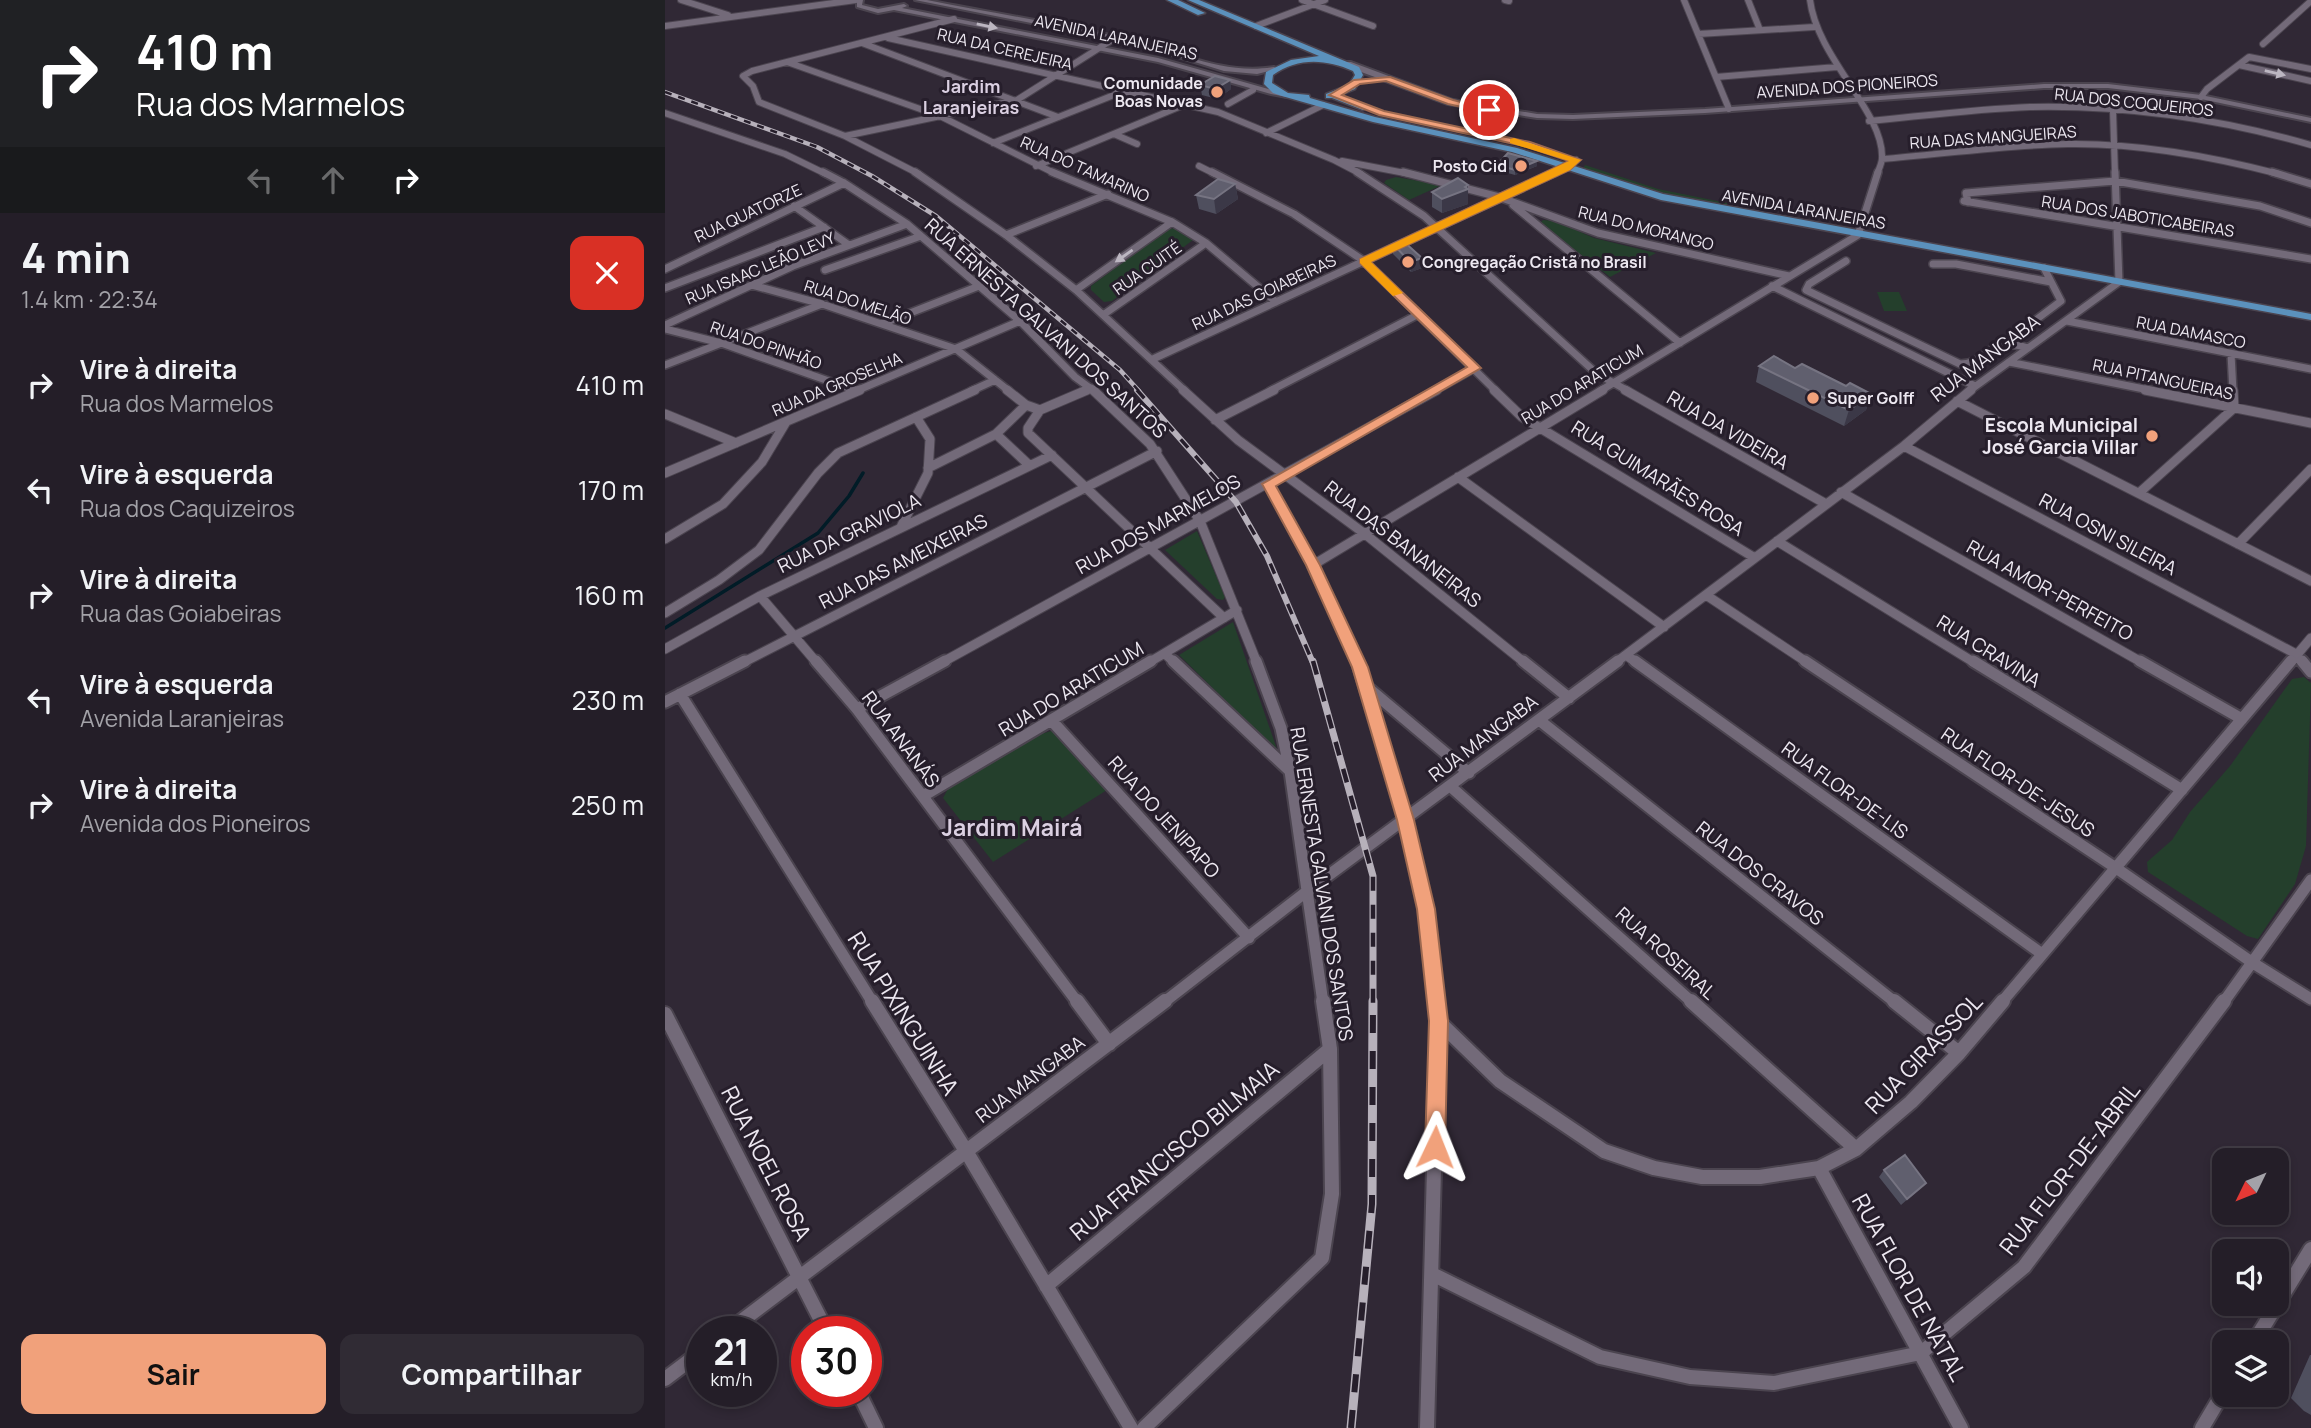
<!DOCTYPE html>
<html lang="pt">
<meta charset="utf-8">
<style>
body{margin:0;font-family:Manrope,sans-serif;background:#302b34;color:#f1f3f6;height:100vh;display:flex;flex-direction:column;font-size:26px;white-space:nowrap}
*{box-sizing:border-box;margin:0}
p{font-size:23px;color:#a3a2a8}
.icon{flex:none;width:38px;height:38px;fill:none;stroke:currentColor;stroke-width:2;stroke-linecap:round;stroke-linejoin:round}
.map{position:relative;flex:1;overflow:hidden}
.side{display:flex;flex-direction:column;background:#241e28;width:665px}
.side>*{flex:none}
.banner{background:#202124;color:#fff;overflow:hidden}
.needle{width:46px;rotate:227deg}
.controls{position:absolute;left:1547px;top:1148px;display:grid;gap:14px}
.controls a{display:grid;place-items:center;width:77px;height:77px;border-radius:14px;background:#241e28;box-shadow:0 4px 10px #0003,0 0 0 2px #413c45;font-size:35px}
.speed{position:absolute;left:21px;top:1316px;display:flex;gap:14px;font-size:35px;font-weight:700;text-align:center}
.speed>*{display:grid;place-content:center;width:91px;height:91px;border-radius:50%;background:#241e28;box-shadow:0 4px 10px #0003,0 0 0 2px #413c45;line-height:1}
.speed small{font-size:18px;font-weight:400}
.speed .limit{border:10px solid #d22;background:#fff;color:#111}
.pin{position:absolute;display:grid;place-items:center;width:60px;height:60px;color:#fff;margin:-30px;border:4px solid #fff;border-radius:50%;box-shadow:0 2px 7px #0007}
.me{position:absolute;width:77px;margin:-38px;rotate:2deg;stroke-linejoin:round;filter:drop-shadow(0 0 5px #0008)}
.turn{display:flex;align-items:center;gap:24px;height:147px;padding:0 21px;font-size:32px}
.turn .icon{width:91px;height:91px;stroke-width:2.5}
.turn b{display:block;font-size:49px;line-height:60px}
.lanes{display:flex;align-items:center;height:66px;padding:0 21px;background:#0003;justify-content:center;gap:35px;direction:ltr}
.lanes .off{opacity:.35}
.round{display:grid;place-items:center;flex:none;width:74px;height:74px;border-radius:14px;background:#302b34}
.headline{display:flex;align-items:center;justify-content:space-between;height:119px;padding:0 21px}
h1{font-size:42px;font-weight:700;line-height:52px}
.button{display:flex;gap:14px;margin-top:auto;padding:14px 21px}
.button a{flex:1;height:80px;border-radius:14px;background:#f1a17b;color:#111;font-size:28px;font-weight:700;line-height:80px;text-align:center}
.button a+a{background:#302b34;color:#f1f3f6}
ul{padding:0;list-style:none}
li{display:flex;align-items:center;gap:21px;height:105px;padding:0 21px}
li div{flex:1}
li b{display:block;font-size:26px}
li em{font-style:normal}
main{display:flex;flex:1;min-height:0}
.map>svg:first-child{display:block}
.green{fill:#243f2c}
.lines{fill:none;stroke-linecap:round;stroke-linejoin:round}
.stream{stroke:#011c27;stroke-width:3.5}
.minor-far4-casing{stroke:#4b444f;stroke-width:8}
.minor-far3-casing{stroke:#4b444f;stroke-width:10}
.minor-far2-casing{stroke:#4b444f;stroke-width:11}
.minor-far1-casing{stroke:#4b444f;stroke-width:15}
.minor-casing{stroke:#4b444f;stroke-width:18}
.tertiary-casing{stroke:#4b444f;stroke-width:4}
.secondary-casing{stroke:#4b444f;stroke-width:4}
.primary-casing{stroke:#4b444f;stroke-width:3}
.minor-far4{stroke:#736a79;stroke-width:6}
.minor-far3{stroke:#736a79;stroke-width:7}
.minor-far2{stroke:#736a79;stroke-width:9}
.minor-far1{stroke:#736a79;stroke-width:11}
.minor{stroke:#736a79;stroke-width:14}
.tertiary{fill:#736a79;fill-rule:evenodd}
.secondary{fill:#736a79;fill-rule:evenodd}
.primary{fill:#5b91bc;fill-rule:evenodd}
.rail-far3-casing{stroke:#b7b1bb;stroke-width:4.5}
.rail-far2-casing{stroke:#b7b1bb;stroke-width:6}
.rail-far1-casing{stroke:#b7b1bb;stroke-width:7}
.rail-casing{stroke:#b7b1bb;stroke-width:9}
.rail-far3{stroke:#261e2b;stroke-width:2.5;stroke-dasharray:7;stroke-linecap:butt}
.rail-far2{stroke:#261e2b;stroke-width:3.5;stroke-dasharray:11;stroke-linecap:butt}
.rail-far1{stroke:#261e2b;stroke-width:4.5;stroke-dasharray:14;stroke-linecap:butt}
.rail{stroke:#261e2b;stroke-width:6;stroke-dasharray:18;stroke-linecap:butt}
.wall{fill:#4f4f5e}
.shaded-wall{fill:#3b3847}
.building{fill:#605f6e;stroke:#767482;stroke-width:2}
.oneway{fill:#bcb6c1}
.route{fill:#f1a17b;stroke:#9d6950;stroke-width:2}
.slow{fill:#f59e0b}
.poi-dot{fill:#f1a17b;stroke:#261e2b;stroke-width:2.5}
.labels{text-anchor:middle;dominant-baseline:central;stroke-width:6;stroke-linejoin:round;paint-order:stroke}
.far-street-label{font-size:16px;fill:#ede8f1;stroke:#261e2b}
.far-poi-label{font-size:16px;font-weight:bold;fill:#ede8f1;stroke:#261e2b;text-anchor:end}
.far-neighbourhood-label{font-size:18px;font-weight:bold;fill:#dbd0e2;stroke:#261e2b}
.street-label{font-size:19px;fill:#ede8f1;stroke:#261e2b}
.poi-label{font-size:19px;font-weight:bold;fill:#ede8f1;stroke:#261e2b;text-anchor:end}
.quarter-label{font-size:23px;font-weight:bold;fill:#dbd0e2;stroke:#261e2b}
.near-street-label{font-size:23px;fill:#ede8f1;stroke:#261e2b}
</style>
<main>
<section class="side">
<div class="banner">
<div class="turn"><svg class="icon" aria-label="right" viewBox="0 0 24 24"><path d="M7 20v-9h11M14 6l5 5-5 5"/></svg><div><b>410 m</b>Rua dos Marmelos</div></div>
<div class="lanes"><svg class="icon off" aria-label="left" viewBox="0 0 24 24"><path d="M17 20v-9H6M10 6l-5 5 5 5"/></svg><svg class="icon off" aria-label="ahead" viewBox="0 0 24 24"><path d="M12 20V5M6 11l6-6 6 6"/></svg><svg class="icon" aria-label="right" viewBox="0 0 24 24"><path d="M7 20v-9h11M14 6l5 5-5 5"/></svg></div>
</div>
<div class="headline"><div><h1>4 min</h1><p>1.4 km · 22:34</p></div><a class="round" style="background:#d93025;color:#fff"><svg class="icon" aria-label="close" viewBox="0 0 24 24"><path d="M6 6l12 12M18 6L6 18"/></svg></a></div>
<ul>
<li><svg class="icon" aria-label="right" viewBox="0 0 24 24"><path d="M7 20v-9h11M14 6l5 5-5 5"/></svg><div><b>Vire à direita</b><p>Rua dos Marmelos</p></div><em>410 m</em></li>
<li><svg class="icon" aria-label="left" viewBox="0 0 24 24"><path d="M17 20v-9H6M10 6l-5 5 5 5"/></svg><div><b>Vire à esquerda</b><p>Rua dos Caquizeiros</p></div><em>170 m</em></li>
<li><svg class="icon" aria-label="right" viewBox="0 0 24 24"><path d="M7 20v-9h11M14 6l5 5-5 5"/></svg><div><b>Vire à direita</b><p>Rua das Goiabeiras</p></div><em>160 m</em></li>
<li><svg class="icon" aria-label="left" viewBox="0 0 24 24"><path d="M17 20v-9H6M10 6l-5 5 5 5"/></svg><div><b>Vire à esquerda</b><p>Avenida Laranjeiras</p></div><em>230 m</em></li>
<li><svg class="icon" aria-label="right" viewBox="0 0 24 24"><path d="M7 20v-9h11M14 6l5 5-5 5"/></svg><div><b>Vire à direita</b><p>Avenida dos Pioneiros</p></div><em>250 m</em></li>
</ul>
<div class="button"><a>Sair</a><a>Compartilhar</a></div>
</section>
<div class="map">
<svg width="1646" height="1428" viewBox="0 0 1646 1428">
<rect width="100%" height="100%" fill="#302835"/>
<path class="green" d="M920,165L993,189L1062,203V207L1008,196L918,169Z
M731,177L777,185L744,200L719,183L721,180Z
M878,220L890,221L929,238L991,253L945,277L875,223Z
M512,228L528,240L447,301L439,302L426,290V286L502,229Z
M1212,292H1234L1242,311H1219Z
M532,531L560,597L558,600L552,599L500,550Z
M568,622L613,752L514,655Z
M1639,677L1646,683L1641,846L1630,884L1593,939L1582,936L1483,872L1482,862L1507,840L1525,812L1565,766L1627,679Z
M386,731L393,734L442,790L328,862L278,798L285,785L373,735Z"/>
<g class="lines">
<path class="stream" d="M0,628L153,533L184,496L198,473"/>
<g class="minor-far4-casing">
<path id="minor-far4" d="M16,0L63,15
M637,0L708,26
M840,0L844,1
M1019,0L1064,109
M1083,0L1095,30
M1145,0C1152,58 1219,112 1217,158C1217,163 1214,169 1212,174
M0,26L191,0
M591,26L660,0
M1033,34L1149,27
M223,38L553,112L669,160L696,174
M197,43L393,117
M1598,44L1646,1
M122,62L275,116L391,174
M1574,65L1646,81
M1051,77L1172,67
M1536,97L1542,89L1584,57L1646,69
M563,104L588,90
M1448,111L1450,174
M0,113L120,154L161,174
M1204,121C1257,116 1311,109 1365,107C1459,105 1555,119 1646,145
M601,133L658,105
M449,134L472,144
M180,136L352,100L450,38
M328,143L459,91
M1217,159C1279,154 1341,145 1403,144C1475,143 1545,156 1614,174
M677,161L745,174
M371,166L521,104
M534,166L550,174
M254,174L180,136L94,102L88,86L78,76L87,71L289,19
M888,174L911,160"/>
</g>
<g class="minor-far3-casing">
<path id="minor-far3" d="M158,172L179,183L242,224L355,321L410,377L429,391
M250,172L341,235L411,290L520,391
M387,172L507,222L541,243L611,302
M547,172L629,214L699,261L831,391
M692,172L759,216L931,373L963,391
M738,172L834,197L933,233L1124,276
M1607,172L1646,184
M1299,201L1646,259
M1303,202L1301,193L1450,181L1595,206L1646,223
M848,205L1015,343
M129,206L184,245
M341,235L443,194
M1181,261L1144,284L1141,290L1295,364C1327,363 1319,335 1363,348
M1268,264H1291L1386,282
M0,269L179,183
M160,270L256,236
M87,285L157,304L291,349L344,391
M1107,286L1310,386
M0,288L159,227
M411,290L507,222
M438,315L541,243
M1402,321L1646,369
M217,324L314,286
M0,325L128,266L242,224
M0,329L56,343L192,391
M1352,334L1396,301L1379,268
M1566,354L1568,391
M488,359L891,172
M1344,362L1489,391
M0,365L157,304
M191,391L355,321
M306,391L330,380
M418,391L426,388
M605,391L754,314
M769,391L810,368
M935,391L1193,235L1213,172
M1304,391L1454,282L1450,172"/>
</g>
<g class="minor-far2-casing">
<path id="minor-far2" d="M188,390L192,391
M342,390L361,405L375,410L363,428V433L559,618
M428,390L485,444L535,521L592,663
M518,390L573,440L700,534L860,663
M829,390L857,417L1090,558
M960,390L1161,504
M1480,390L1646,423
M1292,401L1646,581
M361,405L331,434L364,465
M375,410L422,390
M0,414L71,443
M550,420L609,390
M1239,446L1631,654L1638,663
M263,468L331,434
M0,473L195,390
M793,477L999,627
M604,484L648,565L693,663
M1176,492L1478,663
M1474,493L1569,408L1568,390
M236,527L263,473L265,439L251,417
M0,539L58,504L97,462L121,422
M1112,541L1310,663
M1573,544L1646,469
M648,565L938,390
M1041,595L1143,663
M95,596L152,663
M0,613L54,580L94,550L153,473L173,453L310,390
M0,649L95,596L387,455
M500,654L510,663
M961,655L972,663
M77,663L492,451
M276,663L772,390
M483,663L572,610
M950,663L1239,446L1306,390
M1625,663L1646,638"/>
</g>
<g class="minor-far1-casing">
<path id="minor-far1" d="M151,661L192,709L413,1003
M508,661L625,771
M591,661L616,728L625,771L658,1003
M692,661L741,820L761,909L771,1003
M858,661L904,698
M970,661L1377,954
M1140,661L1451,868L1588,963L1646,999
M1308,661L1517,790
M1475,661L1577,719
M1637,661L1646,672
M702,687L804,773
M15,694L208,1003
M0,702L80,661
M192,709L280,661
M874,720L1231,1003
M387,721L584,938
M785,786L1028,1003
M258,796L486,661
M498,1003L641,892L953,661
M1336,1003L1626,661
M1558,1003L1646,880"/>
</g>
<g class="minor-casing">
<path id="minor" d="M207,1001L301,1151L466,1428
M412,1001L444,1044
M1026,1001L1191,1149
M1229,1001L1294,1053
M0,1014L162,1332
M773,1021L835,1081L939,1151L989,1168L1037,1177H1095L1154,1168L1191,1149L1246,1102L1294,1053L1338,1001
M1154,1168L1296,1428
M767,1274L935,1357L1025,1377L1109,1383L1256,1353L1359,1267L1559,1001
M381,1286L665,1049
M62,1332L500,1001
M1589,1342L1646,1249
M0,1379L37,1351
M193,1391L211,1428
M479,1428L657,1258L667,1194L665,1049L658,1001
M762,1428L773,1021L771,1001
M1537,1428L1559,1391"/>
</g>
<g class="tertiary-casing">
<path id="tertiary" d="M192,0H198L197,5L213,9L239,4L242,6L237,8L493,58L625,95L622,97L606,94L493,62L229,10L213,13L192,7Z
M250,0H262C327,13 393,23 458,38C508,49 557,76 609,67L612,69L592,74L559,71L494,51L452,40Z"/>
</g>
<g class="secondary-casing">
<path id="secondary" d="M680,62H686L788,100L872,114L908,115L1040,109L1379,84H1443L1536,95L1646,118V122L1536,99L1443,88H1379L1040,113L908,119L872,118L783,104L680,66Z"/>
</g>
<g class="primary-casing">
<path id="primary" d="M502,0H513L540,13L533,15Z
M523,0H534L694,67L698,75L690,89L675,95L702,107L698,110L667,98H661V94L684,85L690,75L688,71C661,59 633,57 608,75L607,83L623,93L644,95L645,98L710,117L852,148L998,194L1646,314V320L996,200L847,152L708,122L617,96L608,93L599,84L601,72L626,60L654,56Z"/>
</g>
<use href="#minor-far4" class="minor-far4"/>
<use href="#minor-far3" class="minor-far3"/>
<use href="#minor-far2" class="minor-far2"/>
<use href="#minor-far1" class="minor-far1"/>
<use href="#minor" class="minor"/>
<use href="#tertiary" class="tertiary"/>
<use href="#secondary" class="secondary"/>
<use href="#primary" class="primary"/>
<g class="rail-far3-casing">
<path id="rail-far3" d="M0,92L152,147L207,176L271,216L455,370L474,391"/>
</g>
<g class="rail-far2-casing">
<path id="rail-far2" d="M472,390L571,502L602,556L648,663"/>
</g>
<g class="rail-far1-casing">
<path id="rail-far1" d="M648,661L708,876V1003"/>
</g>
<g class="rail-casing">
<path id="rail" d="M686,1428L707,1204L708,1001"/>
</g>
<use href="#rail-far3" class="rail-far3"/>
<use href="#rail-far2" class="rail-far2"/>
<use href="#rail-far1" class="rail-far1"/>
<use href="#rail" class="rail"/>
</g>
<path class="wall" d="M565,80L566,89L552,99L537,95L535,85Z
M832,165L872,166L850,175L832,170Z
M570,184L573,199L551,214L534,209L531,195Z
M803,185V204L777,213L767,207V192Z
M728,244L757,258V268L746,272L728,254Z
M1094,366L1130,368L1181,386L1206,394L1201,410L1179,426L1091,382Z
M1219,1170L1261,1183L1236,1205L1214,1177Z
M1645,1355H1646V1415L1639,1411L1626,1398Z"/>
<path class="shaded-wall" d="M565,80L566,89L552,99L550,89Z
M872,161V166L850,175V170Z
M570,184L573,199L551,214L549,199Z
M803,185V204L777,213V199Z
M757,258V268L746,272L745,262Z
M1206,394L1201,410L1179,426L1184,410Z"/>
<path class="building" d="M550,76L565,80L550,89L535,85Z
M843,153L872,161L850,170L832,165Z
M793,178L803,185L800,187L803,189L777,199L767,192Z
M553,179L570,184L549,199L531,195Z
M737,240L757,258L745,262L728,244Z
M1109,356L1130,368L1137,364L1181,386L1185,383L1206,394L1184,410L1094,366Z
M1240,1155L1261,1183L1242,1199L1219,1170Z"/>
<defs><path id="oneway-solid" d="M-6-.8H1V-3.2L6.5 0L1 3.2V.8H-6Z" transform="scale(1.75)"/></defs>
<g class="oneway">
<use href="#oneway-solid" transform="translate(322 26) rotate(12)"/>
<use href="#oneway-solid" transform="translate(1610 73) rotate(13)"/>
<use href="#oneway-solid" transform="translate(459 256) rotate(145)"/>
</g>
<path class="route" d="M725,77L788,100L829,110L824,113L783,104L721,81L695,84L677,95L719,111L865,142L916,160L905,170L706,262L816,368L611,486L655,565L703,667L749,820L770,909L783,1021L780,1147L777,1155L770,1158L763,1155L760,1147L764,1021L752,909L732,820L687,667L641,565L597,484L802,367L695,263V259L904,161L859,146L714,115L664,95L689,80Z"/>
<path class="slow" d="M849,138L916,160L905,170L706,262L738,293L728,296L695,263V259L904,161L845,143V139Z"/>
<g class="poi-dot">
<circle cx="552" cy="92" r="7"/>
<circle cx="856" cy="166" r="7"/>
<circle cx="743" cy="262" r="7"/>
<circle cx="1148" cy="398" r="7"/>
<circle cx="1487" cy="436" r="7"/>
</g>
<g class="labels">
<g class="far-street-label">
<text transform="translate(451 37) rotate(12)">AVENIDA LARANJEIRAS</text>
<text transform="translate(340 49) rotate(13)">RUA DA CEREJEIRA</text>
<text transform="translate(1182 86) rotate(-4)">AVENIDA DOS PIONEIROS</text>
<text transform="translate(1469 102) rotate(6)">RUA DOS COQUEIROS</text>
<text transform="translate(1328 137) rotate(-4)">RUA DAS MANGUEIRAS</text>
<text transform="translate(420 169) rotate(24)">RUA DO TAMARINO</text>
<text transform="translate(1139 209) rotate(10)">AVENIDA LARANJEIRAS</text>
<text transform="translate(83 213) rotate(-25)">RUA QUATORZE</text>
<text transform="translate(1473 216) rotate(9)">RUA DOS JABOTICABEIRAS</text>
<text transform="translate(981 228) rotate(14)">RUA DO MORANGO</text>
<text transform="translate(95 268) rotate(-23)">RUA ISAAC LEÃO LEVY</text>
<text transform="translate(482 268) rotate(-35)">RUA CUITÉ</text>
<text transform="translate(599 292) rotate(-25)">RUA DAS GOIABEIRAS</text>
<text transform="translate(193 302) rotate(18)">RUA DO MELÃO</text>
<text transform="translate(1526 332) rotate(11)">RUA DAMASCO</text>
<text transform="translate(101 345) rotate(19)">RUA DO PINHÃO</text>
<text transform="translate(1498 379) rotate(12)">RUA PITANGUEIRAS</text>
<text transform="translate(172 384) rotate(-23)">RUA DA GROSELHA</text>
<text transform="translate(917 384) rotate(-31)">RUA DO ARATICUM</text>
</g>
<g class="far-poi-label">
<text x="538" y="83">Comunidade<tspan x="538" dy="18">Boas Novas</tspan></text>
<text x="842" y="166">Posto Cid</text>
<text x="757" y="262" text-anchor="start">Congregação Cristã no Brasil</text>
<text x="1162" y="398" text-anchor="start">Super Golff</text>
</g>
<g class="far-neighbourhood-label">
<text x="306" y="86">Jardim<tspan x="306" dy="21">Laranjeiras</tspan></text>
</g>
<g class="street-label">
<text transform="translate(381 328) rotate(42)">RUA ERNESTA GALVANI DOS SANTOS</text>
<text transform="translate(1320 358) rotate(-37)">RUA MANGABA</text>
<text transform="translate(1063 430) rotate(30)">RUA DA VIDEIRA</text>
<text transform="translate(993 478) rotate(32)">RUA GUIMARÃES ROSA</text>
<text transform="translate(493 524) rotate(-29)">RUA DOS MARMELOS</text>
<text transform="translate(184 533) rotate(-26)">RUA DA GRAVIOLA</text>
<text transform="translate(1443 534) rotate(28)">RUA OSNI SILEIRA</text>
<text transform="translate(738 544) rotate(38)">RUA DAS BANANEIRAS</text>
<text transform="translate(238 561) rotate(-27)">RUA DAS AMEIXEIRAS</text>
<text transform="translate(1385 590) rotate(29)">RUA AMOR-PERFEITO</text>
<text transform="translate(1324 651) rotate(32)">RUA CRAVINA</text>
<text transform="translate(406 689) rotate(-31)">RUA DO ARATICUM</text>
<text transform="translate(818 738) rotate(-37)">RUA MANGABA</text>
<text transform="translate(236 739) rotate(53)">RUA ANANÁS</text>
<text transform="translate(1353 782) rotate(34)">RUA FLOR-DE-JESUS</text>
<text transform="translate(1180 790) rotate(36)">RUA FLOR-DE-LIS</text>
<text transform="translate(499 817) rotate(48)">RUA DO JENIPAPO</text>
<text transform="translate(1095 873) rotate(38)">RUA DOS CRAVOS</text>
<text transform="translate(657 884) rotate(81)">RUA ERNESTA GALVANI DOS SANTOS</text>
<text transform="translate(1001 953) rotate(42)">RUA ROSEIRAL</text>
<text transform="translate(365 1079) rotate(-37)">RUA MANGABA</text>
</g>
<g class="poi-label">
<text x="1473" y="425">Escola Municipal<tspan x="1473" dy="22">José Garcia Villar</tspan></text>
</g>
<g class="quarter-label">
<text x="347" y="827">Jardim Mairá</text>
</g>
<g class="near-street-label">
<text transform="translate(239 1013) rotate(58)">RUA PIXINGUINHA</text>
<text transform="translate(1258 1053) rotate(-46)">RUA GIRASSOL</text>
<text transform="translate(509 1150) rotate(-40)">RUA FRANCISCO BILMAIA</text>
<text transform="translate(102 1163) rotate(63)">RUA NOEL ROSA</text>
<text transform="translate(1404 1168) rotate(-52)">RUA FLOR-DE-ABRIL</text>
<text transform="translate(1245 1287) rotate(61)">RUA FLOR DE NATAL</text>
</g>
</g>
</svg>
<div class="controls">
<a><svg class="needle" viewBox="-14 -14 28 28"><path d="M0-13l5 13h-10z" fill="#e53935"/><path d="M0 13l5-13h-10z" fill="#a3a2a8"/></svg></a>
<a><svg class="icon" aria-label="sound" viewBox="0 0 24 24"><path d="M4 9h4l5-4v14l-5-4H4zM17 9q2 3 0 6"/></svg></a>
<a><svg class="icon" aria-label="layers" viewBox="0 0 24 24"><path d="M12 4l9 5-9 5-9-5zM3 14l9 5 9-5"/></svg></a>
</div>
<div class="speed"><div>21<small>km/h</small></div><div class="limit">30</div></div>
<div class="pin" style="left:824px;top:110px;background:#d93025"><svg class="icon" aria-label="arrive" viewBox="0 0 24 24"><path d="M6 21V4h12l-3 4 3 4H6"/></svg></div>
<svg class="me" style="left:770px;top:1147px" viewBox="-20 -20 40 40"><path d="M0-17L14 15 0 8-14 15z" fill="#f1a17b" stroke="#fff" stroke-width="4"/></svg>
</div>
</main>
